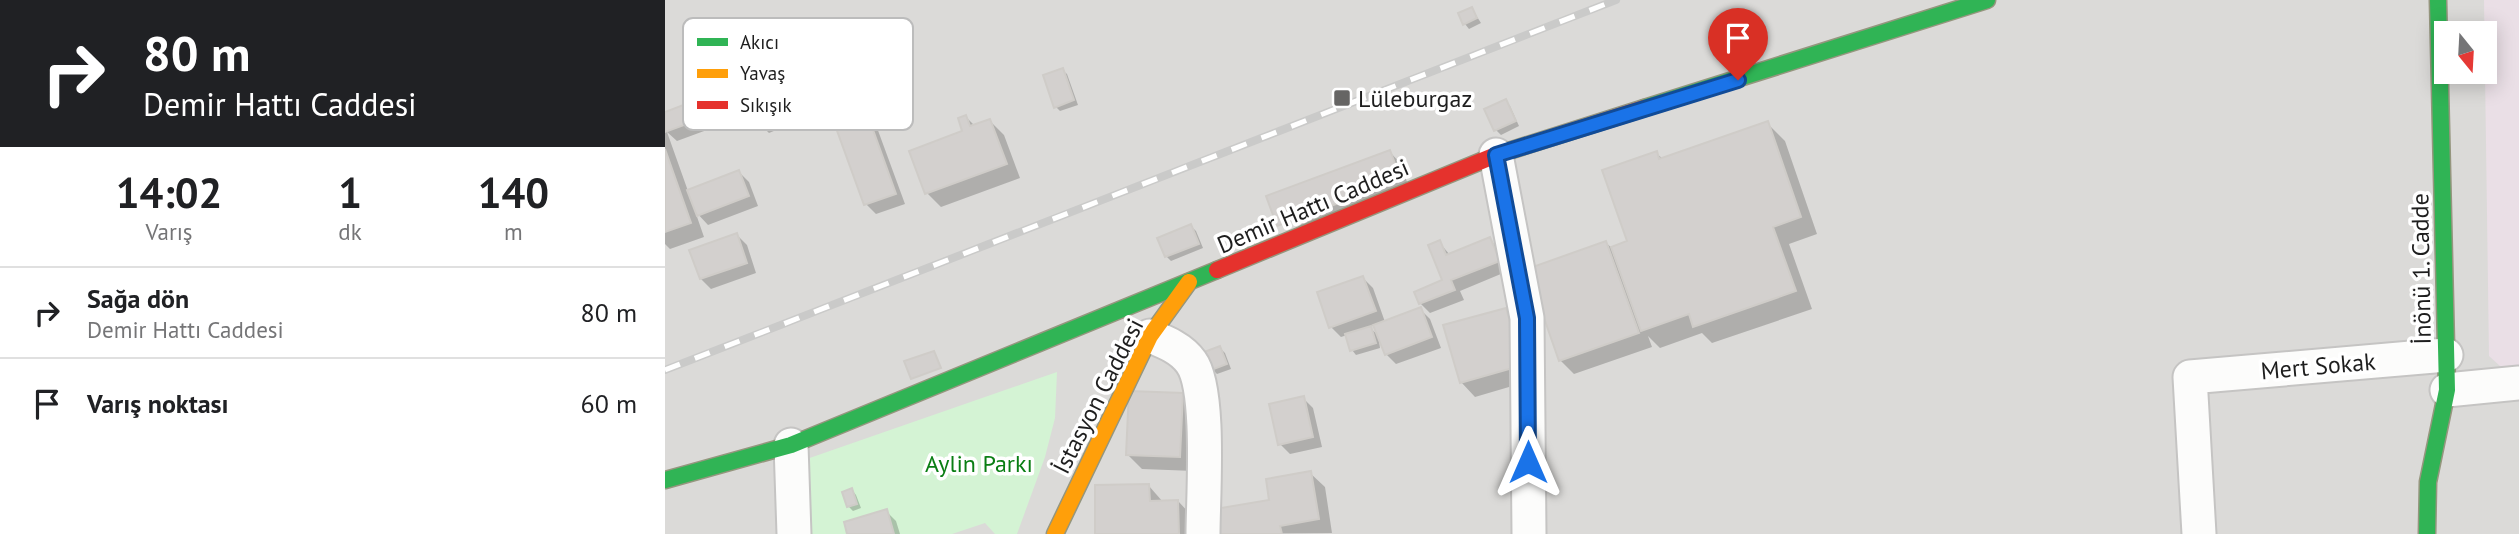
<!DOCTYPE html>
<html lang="tr">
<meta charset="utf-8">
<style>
body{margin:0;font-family:"PT Sans",sans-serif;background:#f6f6f6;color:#202124;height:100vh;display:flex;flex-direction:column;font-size:26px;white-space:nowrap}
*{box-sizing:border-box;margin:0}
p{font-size:23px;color:#757577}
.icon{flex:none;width:38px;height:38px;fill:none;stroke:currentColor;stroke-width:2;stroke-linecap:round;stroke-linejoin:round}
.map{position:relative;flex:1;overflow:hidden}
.details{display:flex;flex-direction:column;background:#fff;width:665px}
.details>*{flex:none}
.top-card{background:#202124;color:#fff;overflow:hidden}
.needle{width:46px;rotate:162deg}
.tools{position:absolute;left:1769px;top:21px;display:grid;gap:14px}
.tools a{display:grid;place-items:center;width:63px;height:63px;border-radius:0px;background:#fff;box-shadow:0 4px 18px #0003;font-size:35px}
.pin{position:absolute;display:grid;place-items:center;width:60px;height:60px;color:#fff;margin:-72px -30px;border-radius:50% 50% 50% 0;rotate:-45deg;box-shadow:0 0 7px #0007}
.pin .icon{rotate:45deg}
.me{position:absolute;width:77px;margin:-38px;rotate:0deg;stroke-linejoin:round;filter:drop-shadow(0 0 5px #0008)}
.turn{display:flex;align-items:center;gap:24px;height:147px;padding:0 28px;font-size:32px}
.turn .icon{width:91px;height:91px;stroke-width:2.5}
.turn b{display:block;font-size:49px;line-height:60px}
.eta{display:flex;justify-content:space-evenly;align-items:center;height:119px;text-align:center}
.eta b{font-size:42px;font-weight:600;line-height:49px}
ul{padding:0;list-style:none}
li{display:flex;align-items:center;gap:21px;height:91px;padding:0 28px;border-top:2px solid #e0e0e0}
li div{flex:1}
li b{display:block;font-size:26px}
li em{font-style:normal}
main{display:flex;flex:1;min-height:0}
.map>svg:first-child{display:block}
.residential{fill:#dbdad8;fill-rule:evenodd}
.industrial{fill:#eadfe6}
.park{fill:#d4f3d4}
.shadow{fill:#0003}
.building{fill:#d3d0ce;stroke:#cfccc8;stroke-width:2}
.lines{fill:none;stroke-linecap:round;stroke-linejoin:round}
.street-casing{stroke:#c5c4c3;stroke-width:37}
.fast-casing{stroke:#95967e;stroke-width:19}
.slow-casing{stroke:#95967e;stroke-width:19}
.jam-casing{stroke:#95967e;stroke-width:19}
.street{stroke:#fcfcfb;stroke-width:33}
.fast{stroke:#30b455;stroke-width:16}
.slow{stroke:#ff9f0a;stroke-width:16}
.jam{stroke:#e5322d;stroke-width:16}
.rail-casing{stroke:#cacac9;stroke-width:8}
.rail{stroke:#fff;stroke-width:5;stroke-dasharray:16;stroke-linecap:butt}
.route-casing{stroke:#114b97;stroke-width:18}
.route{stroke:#1a73e8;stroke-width:12}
.poi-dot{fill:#666564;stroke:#fff;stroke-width:2.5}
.labels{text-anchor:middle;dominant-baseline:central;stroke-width:7;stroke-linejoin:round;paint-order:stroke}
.poi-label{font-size:24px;fill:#1e1e1e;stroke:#fff;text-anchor:start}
.street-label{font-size:24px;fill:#1e1e1e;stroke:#fff}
.park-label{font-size:24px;fill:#0a7e14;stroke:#fff}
.key{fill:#fff;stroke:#bcbcbc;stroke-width:2}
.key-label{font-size:19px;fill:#1e1e1e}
</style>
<main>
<section class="details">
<div class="top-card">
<div class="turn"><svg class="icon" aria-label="right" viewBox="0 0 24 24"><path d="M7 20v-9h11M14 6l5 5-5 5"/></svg><div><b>80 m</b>Demir Hattı Caddesi</div></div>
</div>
<div class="eta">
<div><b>14:02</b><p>Varış</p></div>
<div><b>1</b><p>dk</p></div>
<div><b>140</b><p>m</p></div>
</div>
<ul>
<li><svg class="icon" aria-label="right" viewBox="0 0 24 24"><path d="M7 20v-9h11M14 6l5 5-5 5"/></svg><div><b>Sağa dön</b><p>Demir Hattı Caddesi</p></div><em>80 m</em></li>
<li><svg class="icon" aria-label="arrive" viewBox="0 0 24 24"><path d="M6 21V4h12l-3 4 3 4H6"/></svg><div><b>Varış noktası</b></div><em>60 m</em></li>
</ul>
</section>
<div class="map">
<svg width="1854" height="534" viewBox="0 0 1854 534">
<rect width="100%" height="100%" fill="#eceae7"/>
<path class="residential" d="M0,0H1854V534H0ZM1782,33H1820V72H1782Z"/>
<path class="industrial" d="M1819,0H1854V366L1836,367L1824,356Z"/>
<path class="park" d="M392,372L390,418L380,457L352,534H330L320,523L287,534H140L136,461Z"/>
<path class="shadow" d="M807,9L816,23L804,29L800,24Z
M186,66L196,76L203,92L104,133L94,123L83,95L149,69L157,77Z
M397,70L402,74L413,105L395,111L391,107Z
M34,101L44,111L50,127L12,141L2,132L23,191L74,172L84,182L93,206L43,225L30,211L39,237L5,249L0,244V114Z
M840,101L845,106L854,126L836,135L831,130Z
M201,115L211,125L240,204L211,214L201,204L173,126Z
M301,117L310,126L325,121L339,135L355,178L276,207L262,193L299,132Z
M1102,123L1120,141L1152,234L1124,244L1147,309L1047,343L1037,333L995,348L983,336L987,347L909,374L895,360L941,243L947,248L964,242L991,153L998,159Z
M725,152L735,163L745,190L623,235Z
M526,226L531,231L538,248L506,261L501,256Z
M72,235L82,245L91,273L46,289L36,279Z
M824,239L834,249L843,271L795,291L799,300L765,313L755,303L780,281L774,242L785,255Z
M698,278L708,288L720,322L755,309L765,319L776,348L731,364L721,354L710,325L704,327L713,335L715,348L691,355L687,350L682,335L676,337L666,327Z
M841,310L855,324L871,379L810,397L796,382Z
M555,348L560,353L566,369L552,374L547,369Z
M517,395L531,409L529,471L477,469L463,455Z
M638,398L648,408L657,447L625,454L615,444Z
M645,473L660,487L667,533L556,534Z
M484,486L498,502L513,501L527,516V534H432Z
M187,490L191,495L196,508L188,511L183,506Z
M221,511L231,521L235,534H184Z"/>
<path class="building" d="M807,7L812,18L798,25L793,13Z
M398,68L409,100L389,108L378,75Z
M34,99L41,117L0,132V112Z
M841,99L851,121L829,131L819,109Z
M202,113L231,194L199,205L170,125Z
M301,115L305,126L325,119L342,164L260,194L244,151L297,131L293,118Z
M1103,121L1136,217L1108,227L1131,291L1028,327L1024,314L976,331L946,247L962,241L937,170L992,151L994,159Z
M0,149L26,223L0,232Z
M725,150L736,180L612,226L601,196Z
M74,170L84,196L32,216L22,190Z
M526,224L534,244L500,257L492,238Z
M72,233L82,263L35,279L24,250Z
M825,237L835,261L786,280L790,290L754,304L749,292L777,280L763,245L775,240L781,255Z
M941,241L974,333L894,361L862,269Z
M698,276L711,311L664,328L652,292Z
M756,307L767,337L720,355L708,325Z
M841,308L858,365L795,383L778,325Z
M706,326L711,343L685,351L680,334Z
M555,346L562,364L546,370L539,352Z
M269,351L276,368L246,379L239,361Z
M464,391L518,393L515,457L461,455Z
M639,396L648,437L613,445L604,404Z
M646,471L654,519L615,526L617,534H554L550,509L604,500L601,479Z
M484,484L485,501L513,500L514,534H430V485Z
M187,488L192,504L182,507L177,492Z
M222,509L229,534H182L179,522Z"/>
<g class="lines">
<g class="street-casing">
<path id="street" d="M831,155L862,318L864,534
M485,336C500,342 516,348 526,362C546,389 538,497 538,534
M1782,390L1854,383
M126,445L129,534
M1534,534L1525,377L1781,355"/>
</g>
<g class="fast-casing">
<path id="fast" d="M979,108L1322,0
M0,480L126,445L552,270
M1762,534L1763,482L1782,390L1773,0"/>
</g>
<g class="slow-casing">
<path id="slow" d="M390,534L485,336L524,282"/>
</g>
<g class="jam-casing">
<path id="jam" d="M552,270L831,155L979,108"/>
</g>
<use href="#street" class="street"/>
<use href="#fast" class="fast"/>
<use href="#slow" class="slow"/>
<use href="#jam" class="jam"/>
<g class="rail-casing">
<path id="rail" d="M0,370L951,0"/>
</g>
<use href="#rail" class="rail"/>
</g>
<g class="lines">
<g class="route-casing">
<path id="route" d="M863,462L862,318L831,155L1073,80"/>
</g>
<use href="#route" class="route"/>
</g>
<rect class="poi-dot" x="668" y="89" width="18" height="18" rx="3.5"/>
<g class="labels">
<g class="poi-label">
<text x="693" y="98">Lüleburgaz</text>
</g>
<g class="street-label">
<text transform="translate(648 206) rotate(-23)">Demir Hattı Caddesi</text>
<text transform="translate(1756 269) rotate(-91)">İnönü 1. Cadde</text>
<text transform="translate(1653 366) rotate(-5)">Mert Sokak</text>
<text transform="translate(433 396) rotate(-63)">İstasyon Caddesi</text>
</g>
<g class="park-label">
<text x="314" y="463">Aylin Parkı</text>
</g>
</g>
<rect x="18" y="18" width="230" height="112" rx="10" class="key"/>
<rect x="32" y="38" width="31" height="8" fill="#30b455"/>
<rect x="32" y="69" width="31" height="9" fill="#ff9f0a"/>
<rect x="32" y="101" width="31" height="8" fill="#e5322d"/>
<g class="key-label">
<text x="75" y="49">Akıcı</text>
<text x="75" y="80">Yavaş</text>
<text x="75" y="112">Sıkışık</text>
</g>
</svg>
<div class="tools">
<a><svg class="needle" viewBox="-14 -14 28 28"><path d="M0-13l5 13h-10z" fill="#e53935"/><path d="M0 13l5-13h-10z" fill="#757577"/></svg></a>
</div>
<div class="pin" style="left:1073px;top:80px;background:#d93025"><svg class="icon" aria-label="arrive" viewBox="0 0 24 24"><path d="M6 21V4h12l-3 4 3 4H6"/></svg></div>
<svg class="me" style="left:863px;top:462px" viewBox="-20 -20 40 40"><path d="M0-17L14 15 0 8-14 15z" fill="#1a73e8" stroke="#fff" stroke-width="4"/></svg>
</div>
</main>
